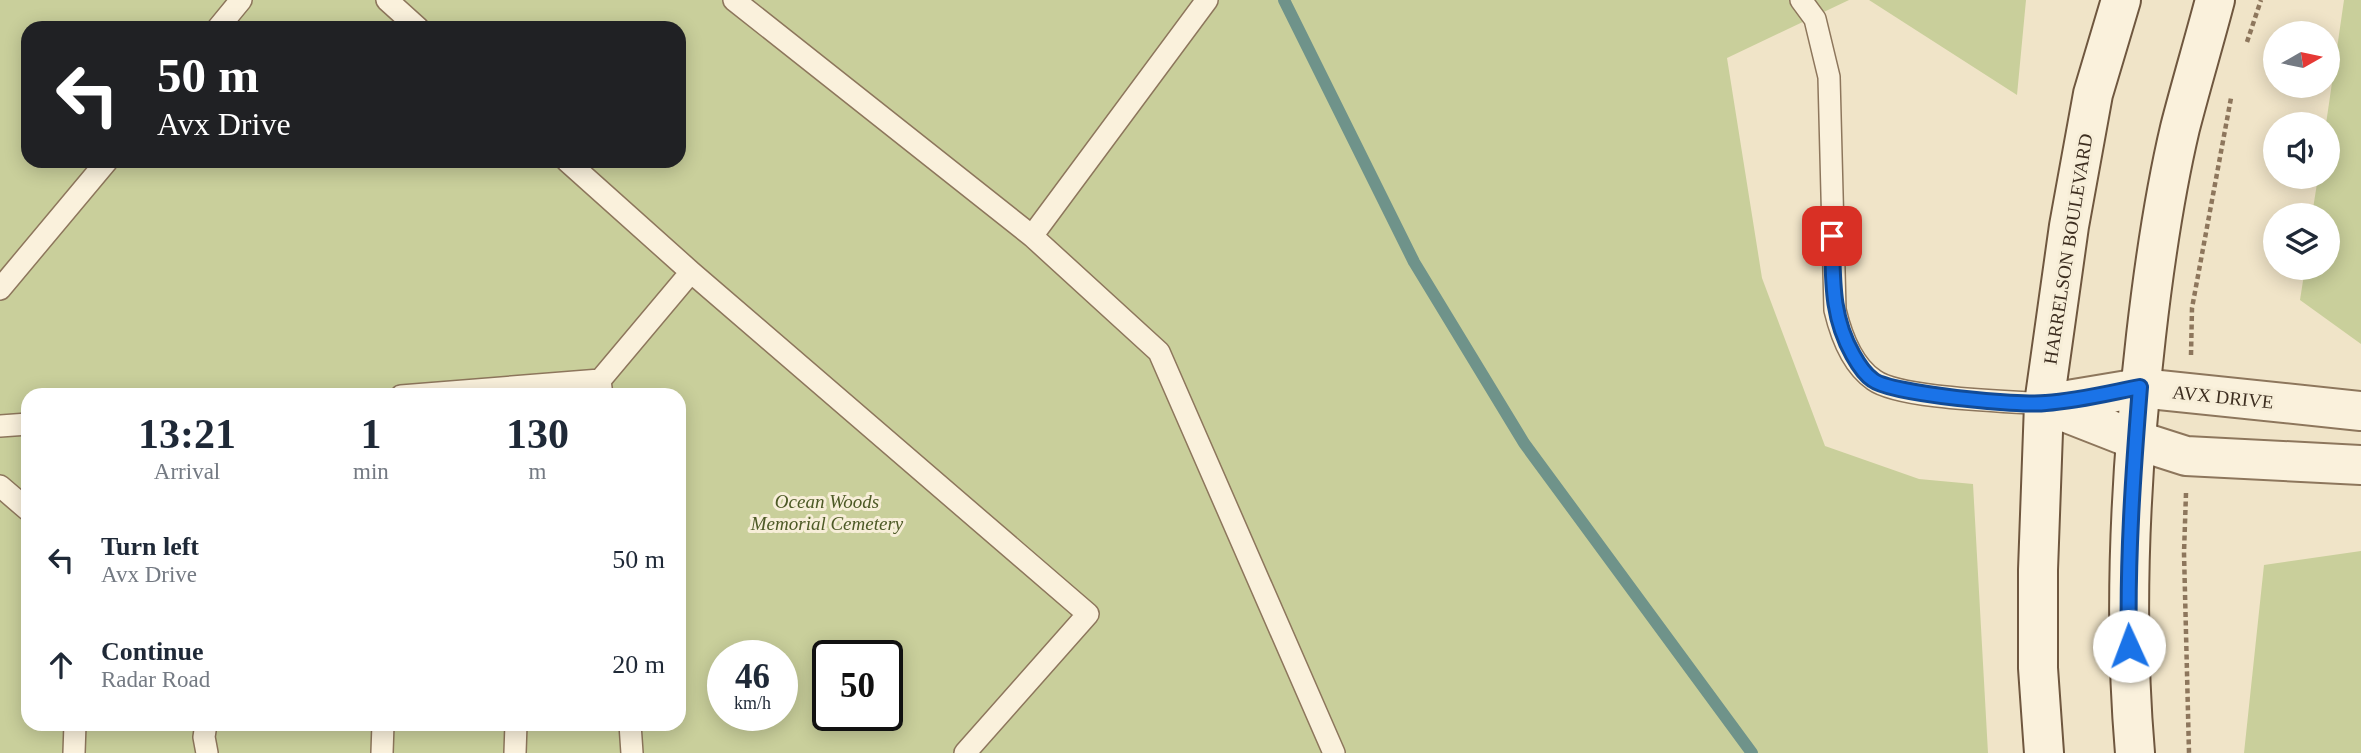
<!DOCTYPE html>
<style>
body{margin:0;font-family:"Times New Roman",serif;background:#f6f6f7;color:#1f2937;height:100vh;display:flex;flex-direction:column;font-size:26px;white-space:nowrap}
*{box-sizing:border-box;margin:0}
p{font-size:23px;color:#747a83}
.icon{flex:none;width:38px;height:38px;fill:none;stroke:currentColor;stroke-width:2;stroke-linecap:round;stroke-linejoin:round}
.map{position:relative;flex:1;overflow:hidden}
.side{position:absolute;left:21px;top:388px;width:665px;height:343px;display:flex;flex-direction:column;background:#fff;border-radius:21px;box-shadow:0 4px 18px #0003}
.side>*{flex:none}
.hud{position:absolute;left:21px;top:21px;width:665px;height:147px;border-radius:21px;box-shadow:0 4px 18px #0003;background:#202124;color:#fff;overflow:hidden}
.needle{width:46px;rotate:81deg}
.buttons{position:absolute;left:2263px;top:21px;display:grid;gap:14px}
.buttons a{display:grid;place-items:center;width:77px;height:77px;border-radius:50%;background:#fff;box-shadow:0 4px 18px #0003;font-size:35px}
.speed{position:absolute;left:707px;top:640px;display:flex;gap:14px;font-size:35px;font-weight:700;text-align:center}
.speed>*{display:grid;place-content:center;width:91px;height:91px;border-radius:50%;background:#fff;box-shadow:0 4px 18px #0003;line-height:1}
.speed small{font-size:18px;font-weight:400}
.speed .limit{border:4px solid #111;border-radius:10px;background:#fff;color:#111}
.pin{position:absolute;display:grid;place-items:center;width:60px;height:60px;color:#fff;margin:-30px;border-radius:14px;box-shadow:0 4px 10px #0006}
.me{position:absolute;width:77px;margin:-38px;rotate:358deg;stroke-linejoin:round;filter:drop-shadow(0 0 5px #0008)}
.turn{display:flex;align-items:center;gap:24px;height:147px;padding:0 21px;font-size:32px}
.turn .icon{width:91px;height:91px;stroke-width:2.5}
.turn b{display:block;font-size:49px;line-height:60px}
.eta{display:flex;justify-content:space-evenly;align-items:center;height:119px;text-align:center}
.eta b{font-size:42px;font-weight:800;line-height:49px}
ul{padding:0;list-style:none}
li{display:flex;align-items:center;gap:21px;height:105px;padding:0 21px}
li div{flex:1}
li b{display:block;font-size:26px}
li em{font-style:normal}
.map>svg:first-child{display:block}
.green{fill:#c9cf9b;fill-rule:evenodd}
.lines{fill:none;stroke-linecap:round;stroke-linejoin:round}
.stream{stroke:#6f938a;stroke-width:12}
.lane-casing{stroke:#8d765c;stroke-width:24}
.street-casing{stroke:#8d765c;stroke-width:42}
.secondary-casing{stroke:#6f573f;stroke-width:42}
.path{stroke:#8d765c;stroke-width:4.5;stroke-dasharray:5 3.5;stroke-linecap:butt}
.lane{stroke:#faf1dc;stroke-width:21}
.street{stroke:#faf1dc;stroke-width:38}
.secondary{stroke:#faf1dc;stroke-width:38}
.route-casing{stroke:#114b97;stroke-width:18}
.route{stroke:#1a73e8;stroke-width:12}
.labels{text-anchor:middle;dominant-baseline:central;stroke-width:6;stroke-linejoin:round;paint-order:stroke}
.street-label{font-size:19px;fill:#3d2e20;stroke:#f7eed8}
.park-label{font-size:19px;font-style:italic;fill:#4d5a26;stroke:#f7eed8}
</style>
<div class="map">
<svg width="2361" height="753" viewBox="0 0 2361 753">
<rect width="100%" height="100%" fill="#f0e4c8"/>
<path class="green" d="M0,0H1849L1727,58L1762,278L1825,446L1919,479L1973,484L1988,753H0ZM28,28H679V161H28ZM28,396H679V724H28ZM723,656H782V716H723ZM828,656H887V716H828Z
M1869,0H2026L2017,95Z
M2344,0H2361V344L2300,300L2305,268H2328V215H2312L2318,177H2328L2326,124Z
M2361,551V753H2244L2264,565Z"/>
<g class="lines">
<path class="stream" d="M1284,0L1414,262L1524,443L1752,753"/>
<g class="lane-casing">
<path id="lane" d="M387,0L418,28
M734,0L1032,236L1159,352L1334,753
M1801,0L1815,19L1829,77L1835,310C1841,335 1852,365 1874,380C1900,399 2008,401 2044,404
M218,28L241,0
M567,161L691,272L1088,614L965,753
M1032,236L1207,0
M0,289L107,161
M591,391L691,272
M401,396L600,380L602,396
M0,426L28,424
M0,486L28,510
M206,724L204,737L207,753
M630,724L632,753
M74,753L75,724
M382,753L383,724
M515,753L516,724"/>
</g>
<g class="street-casing">
<path id="street" d="M2044,404L2136,440L2186,456L2361,465
M2044,404L2140,388L2361,411"/>
</g>
<g class="secondary-casing">
<path id="secondary" d="M2044,753L2038,668V570L2044,404L2069,226L2093,94L2121,0
M2135,753C2123,614 2130,475 2146,336C2154,266 2164,196 2180,128C2191,85 2204,42 2215,0"/>
</g>
<path class="path" d="M2247,42L2261,0
M2191,355L2192,308L2231,98
M2186,493L2184,553L2189,753"/>
<use href="#lane" class="lane"/>
<use href="#street" class="street"/>
<use href="#secondary" class="secondary"/>
</g>
<g class="lines">
<g class="route-casing">
<path id="route" d="M1832,236C1833,280 1831,316 1853,355C1858,364 1864,374 1873,380C1891,394 2019,406 2046,403C2077,401 2109,393 2140,387C2133,473 2127,560 2129,646"/>
</g>
<use href="#route" class="route"/>
</g>
<g class="labels">
<g class="street-label">
<text transform="translate(2068 249) rotate(-81)">HARRELSON BOULEVARD</text>
<text transform="translate(2223 397) rotate(6)">AVX DRIVE</text>
</g>
<g class="park-label">
<text x="827" y="501">Ocean Woods<tspan x="827" dy="22">Memorial Cemetery</tspan></text>
</g>
</g>
</svg>
<div class="buttons">
<a><svg class="needle" viewBox="-14 -14 28 28"><path d="M0-13l5 13h-10z" fill="#e53935"/><path d="M0 13l5-13h-10z" fill="#747a83"/></svg></a>
<a><svg class="icon" aria-label="sound" viewBox="0 0 24 24"><path d="M4 9h4l5-4v14l-5-4H4zM17 9q2 3 0 6"/></svg></a>
<a><svg class="icon" aria-label="layers" viewBox="0 0 24 24"><path d="M12 4l9 5-9 5-9-5zM3 14l9 5 9-5"/></svg></a>
</div>
<div class="speed"><div>46<small>km/h</small></div><div class="limit">50</div></div>
<div class="pin" style="left:1832px;top:236px;background:#d93025"><svg class="icon" aria-label="arrive" viewBox="0 0 24 24"><path d="M6 21V4h12l-3 4 3 4H6"/></svg></div>
<svg class="me" style="left:2129px;top:646px" viewBox="-20 -20 40 40"><circle r="19" fill="#fff"/><path d="M0-13L10 11 0 6-10 11z" fill="#1a73e8"/></svg>
<div class="hud">
<div class="turn"><svg class="icon" aria-label="left" viewBox="0 0 24 24"><path d="M17 20v-9H6M10 6l-5 5 5 5"/></svg><div><b>50 m</b>Avx Drive</div></div>
</div>
<section class="side">
<div class="eta">
<div><b>13:21</b><p>Arrival</p></div>
<div><b>1</b><p>min</p></div>
<div><b>130</b><p>m</p></div>
</div>
<ul>
<li><svg class="icon" aria-label="left" viewBox="0 0 24 24"><path d="M17 20v-9H6M10 6l-5 5 5 5"/></svg><div><b>Turn left</b><p>Avx Drive</p></div><em>50 m</em></li>
<li><svg class="icon" aria-label="ahead" viewBox="0 0 24 24"><path d="M12 20V5M6 11l6-6 6 6"/></svg><div><b>Continue</b><p>Radar Road</p></div><em>20 m</em></li>
</ul>
</section>
</div>
